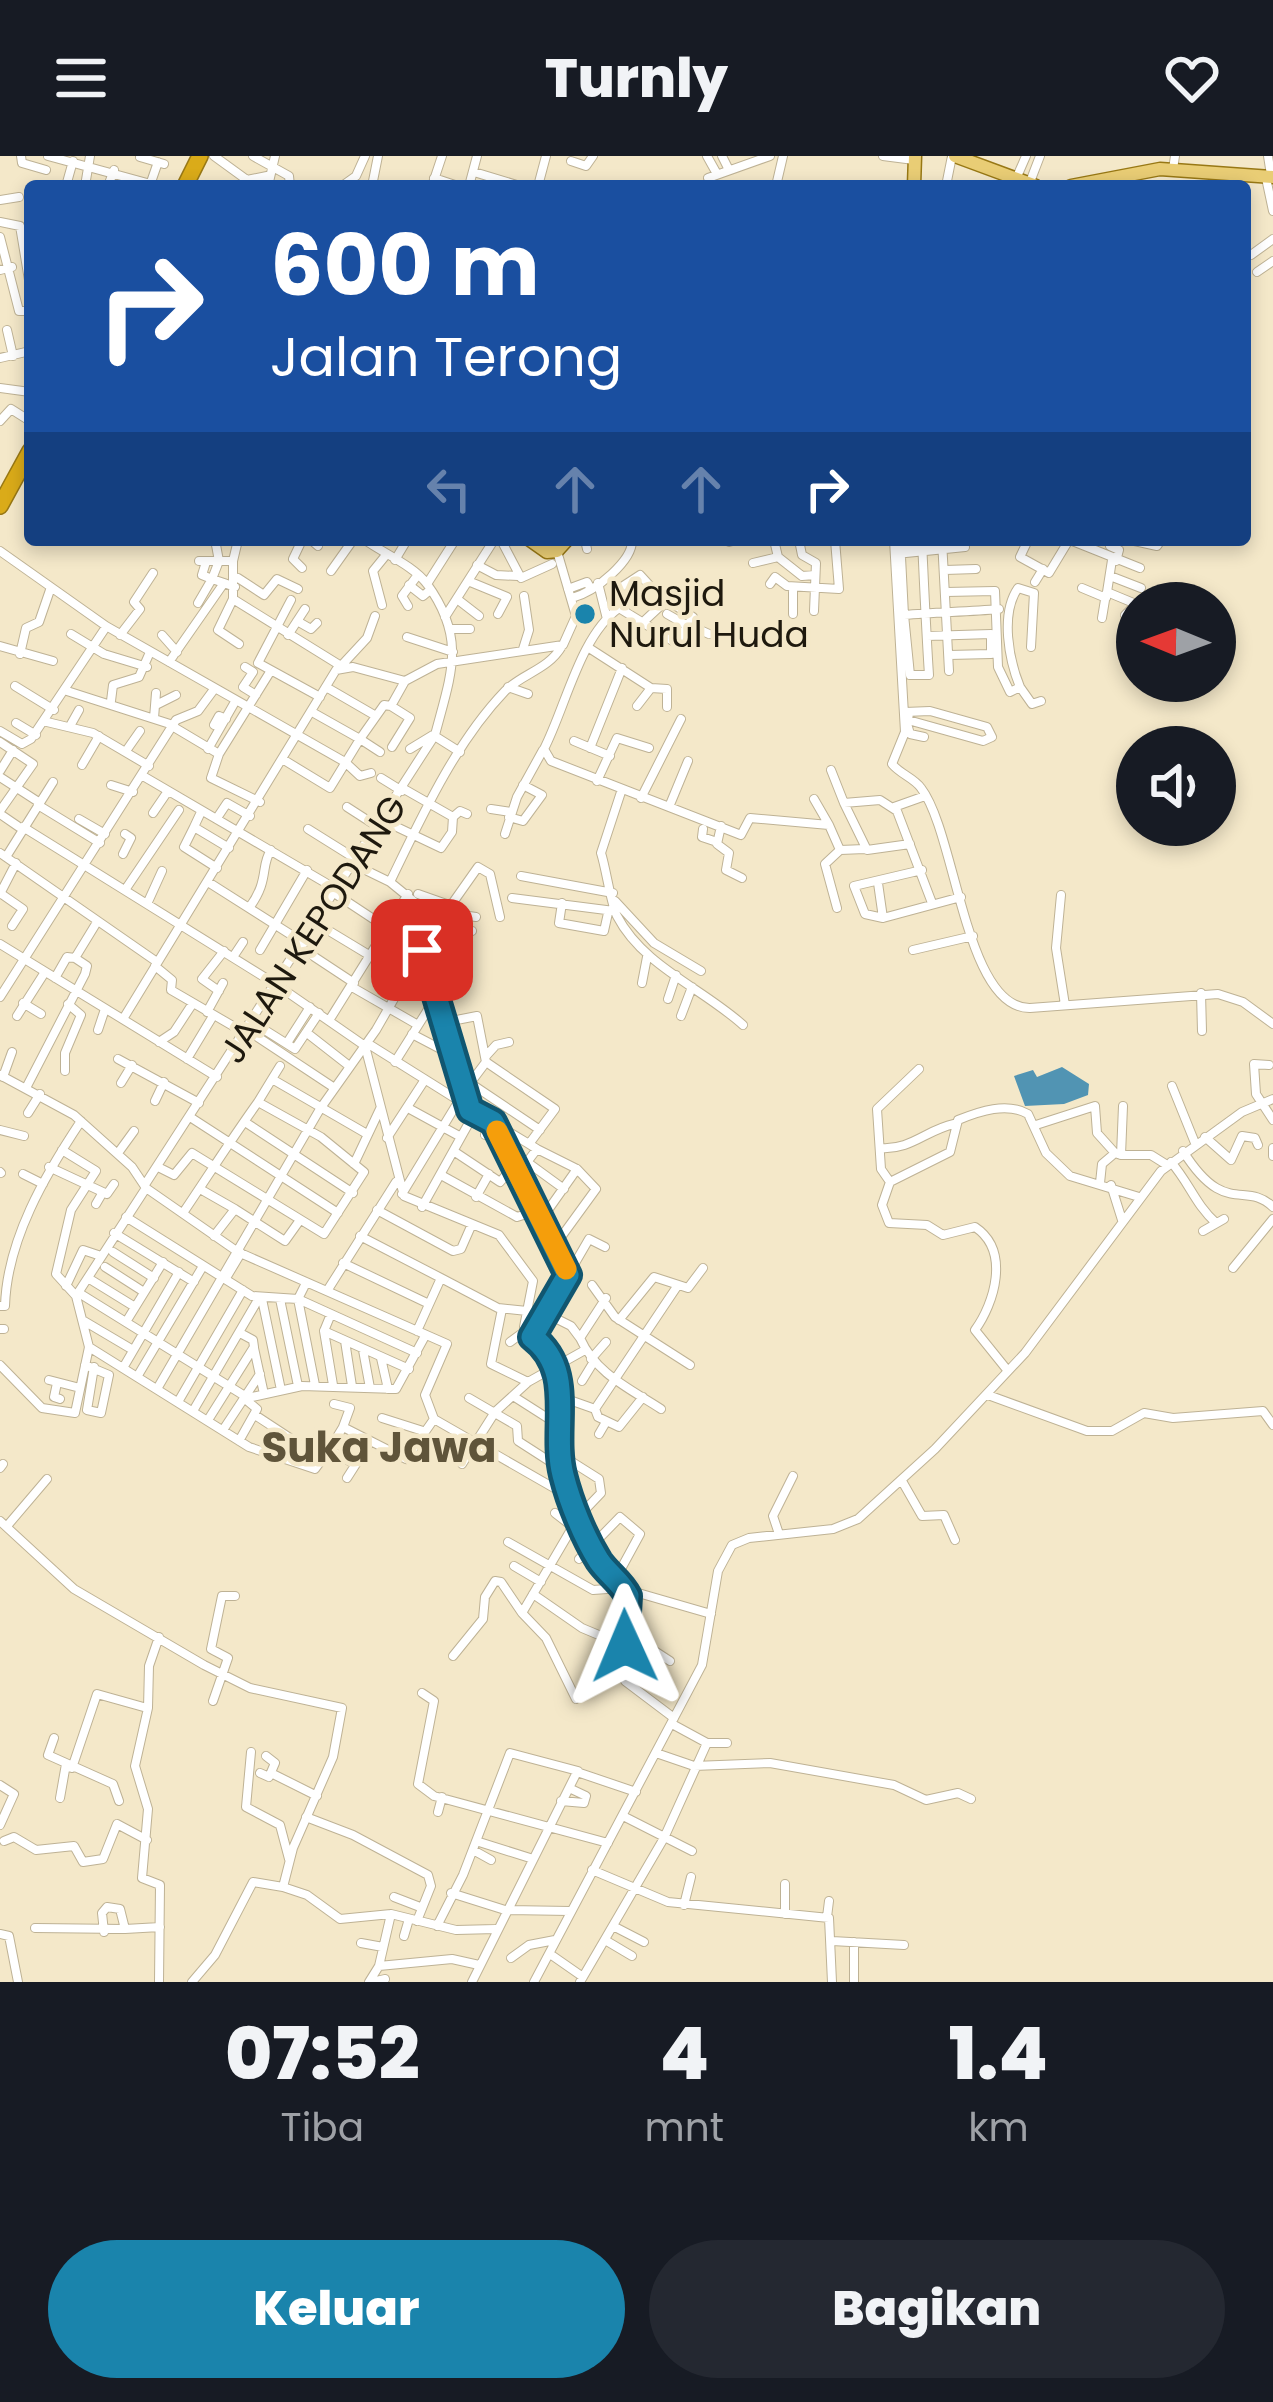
<!DOCTYPE html>
<html lang="id">
<style>
body{margin:0;font-family:Poppins,sans-serif;background:#242831;color:#f1f3f6;height:100vh;display:flex;flex-direction:column;font-size:45px;white-space:nowrap}
*{box-sizing:border-box;margin:0}
p{font-size:39px;color:#9ea1a6}
.icon{flex:none;width:66px;height:66px;fill:none;stroke:currentColor;stroke-width:2;stroke-linecap:round;stroke-linejoin:round}
.map{position:relative;height:1826px;overflow:hidden}
.panel{display:flex;flex-direction:column;background:#171b24;flex:1}
.panel>*{flex:none}
.top-card{position:absolute;left:24px;top:24px;width:1227px;height:366px;border-radius:12px;box-shadow:0 6px 18px #0003;background:#1a4fa0;color:#fff;overflow:hidden}
.needle{width:78px;rotate:271deg}
.tools{position:absolute;left:1116px;top:426px;display:grid;gap:24px}
.tools a{display:grid;place-items:center;width:120px;height:120px;border-radius:50%;background:#171b24;box-shadow:0 6px 18px #0003;font-size:60px}
.pin{position:absolute;display:grid;place-items:center;width:102px;height:102px;color:#fff;margin:-51px;border-radius:24px;box-shadow:0 6px 18px #0006}
.me{position:absolute;width:132px;margin:-66px;rotate:359deg;stroke-linejoin:round;filter:drop-shadow(0 0 9px #0008)}
.turn{display:flex;align-items:center;gap:42px;height:252px;padding:0 48px;font-size:54px}
.turn .icon{width:156px;height:156px;stroke-width:2.5}
.turn b{display:block;font-size:84px;line-height:102px}
.lanes{display:flex;align-items:center;height:114px;padding:0 48px;background:#0003;justify-content:center;gap:60px;direction:ltr}
.lanes .off{opacity:.35}
.eta{display:flex;justify-content:space-evenly;align-items:center;height:204px;text-align:center}
.eta b{font-size:72px;font-weight:800;line-height:84px}
.button{display:flex;gap:24px;margin-top:auto;padding:24px 48px}
.button a{flex:1;height:138px;border-radius:72px;background:#1a84ac;color:#fff;font-size:48px;font-weight:800;line-height:138px;text-align:center}
.button a+a{background:#242831;color:#f1f3f6}
header{display:flex;justify-content:space-between;align-items:center;height:156px;padding:0 48px;background:#171b24;font-size:54px;font-weight:800}
.map>svg:first-child{display:block}
.water{fill:#5194b3}
.lines{fill:none;stroke-linecap:round;stroke-linejoin:round}
.minor-casing{stroke:#beb295;stroke-width:10}
.major-casing{stroke:#987815;stroke-width:15}
.highway-casing{stroke:#987815;stroke-width:18}
.minor{stroke:#fff;stroke-width:8}
.major{stroke:#e9cd75;stroke-width:12}
.highway{stroke:#daab19;stroke-width:15}
.route-casing{stroke:#115670;stroke-width:30}
.route{stroke:#1a84ac;stroke-width:21}
.slow{stroke:#f59e0b;stroke-width:21}
.poi-dot{fill:#1a84ac;stroke:#f4e8c9;stroke-width:4.5}
.labels{text-anchor:middle;dominant-baseline:central;stroke-width:9;stroke-linejoin:round;paint-order:stroke}
.poi-label{font-size:36px;fill:#1e190e;stroke:#f4e8c9;text-anchor:start}
.street-label{font-size:36px;fill:#1e190e;stroke:#f4e8c9}
.quarter-label{font-size:42px;font-weight:bold;fill:#5f543a;stroke:#f4e8c9}
</style>
<header><svg class="icon" aria-label="menu" viewBox="0 0 24 24"><path d="M4 6h16M4 12h16M4 18h16"/></svg>Turnly<svg class="icon" aria-label="heart" viewBox="0 0 24 24"><path d="M12 20l-8-8c-3-5 5-10 8-4 3-6 11-1 8 4z"/></svg></header>
<div class="map">
<svg width="1273" height="1826" viewBox="0 0 1273 1826">
<rect width="100%" height="100%" fill="#f4e8c9"/>
<path class="water" d="M1062,911L1089,928L1088,939L1064,948L1025,950L1014,920L1033,914L1037,921Z"/>
<g class="lines">
<g class="minor-casing">
<path id="minor" d="M21,0L22,7L46,14
M48,0L158,30
M214,0L247,24L267,20
M253,0L289,20L290,30
M707,0L717,18
M722,0L729,14
M883,0L914,4
M1268,0L1271,19
M140,1L164,8
M571,5L586,10L593,0
M1173,13L1175,0
M474,16L520,30
M434,22L458,30
M708,22L770,0
M1266,22L1273,55
M1016,23L1026,0
M1030,26L1040,0
M150,29L158,6
M66,30L73,5
M85,30L90,0
M108,30L114,14
M240,30H241
M268,30L275,0
M342,30L356,20L365,0
M372,30L378,0
M432,30L442,0
M469,30L477,0
M538,30L546,0
M776,30L783,0
M946,30L952,0
M0,44L19,41
M1245,62V65
M0,66L20,70L30,130
M0,81L19,155H30
M1251,99L1273,83
M0,114L12,111
M1257,116L1273,105
M7,174L13,200
M0,202L30,195
M0,232L30,236
M0,265L11,253L30,265
M311,384L318,390
M501,384L521,422L552,408
M585,384L587,393
M774,384L778,401L802,420L815,419
M799,384L802,399L816,407L814,455
M894,384L905,576L892,608C900,618 914,622 921,632C956,677 965,853 1030,852L1218,838L1243,846L1273,868
M922,384C924,429 926,474 929,519H910L904,459C935,456 967,456 999,453
M942,384L949,515
M1028,384L1020,401L1049,417L1069,384
M1070,384L1140,412
M1130,384L1157,390L1161,384
M729,386L736,384
M1110,390L1119,394L1116,405
M895,394L965,391L896,398
M0,395L106,470L345,606L360,620L371,617
M901,401L904,459
M395,404L407,384
M1112,404L1107,436L1136,448L1125,459
M199,405H233V443L341,510L367,482L375,460
M233,405L238,384
M206,406L202,419L212,423L219,405L216,389
M753,407L778,401
M477,409L496,419L518,420
M302,412L293,403L302,384
M945,414L976,413
M331,415L353,384
M1110,420L1141,432
M238,422L264,439L277,423L298,433
M468,425L507,441L498,458
M1035,426L1043,413
M598,427L607,463
M427,428L455,384
M770,428L775,421L787,430L839,433L835,384
M409,429L423,440L430,434
M793,431V458
M1082,432L1106,442
M568,433L587,426L591,433
M946,436L995,435L998,511L1010,536L1020,531C1009,504 1000,458 1018,432L1034,437L1031,491
M572,442C597,435 633,404 632,384
M233,443L218,474L239,488
M457,443L479,460
M198,447L212,423L224,427
M382,449L373,415L386,399
M408,450L402,440L417,420
M676,450L693,461L676,487L619,452C580,480 566,550 544,593L551,605L741,679L750,662L829,669L840,694L865,693
M617,452L620,432L640,419L651,431
M667,458L688,470
M445,461L494,384
M1102,462L1106,438
M297,465L311,473L317,467
M641,468L670,441
M689,469L709,478
M453,473H470
M71,478L104,498L147,511
M120,479L140,453L134,446L153,417
M162,479L177,496
M288,479L305,453
M927,480L991,478V498L949,499
M407,481L453,496
M0,490L53,505
M589,492L651,532L667,533V551
M523,493L529,474L524,440
M20,498L26,472L39,466L50,434
M169,506L224,427L235,431
M258,507L291,444
M258,507L320,541
M245,511L253,516L243,531L256,539
M15,530L54,554
M326,531L376,560
M508,531L528,538
M1020,531L1032,548L1041,545
M67,535L173,569
M111,545L113,529L139,521L150,496
M156,549L176,539
M637,550L651,532
M312,556L360,583L384,549L391,550
M905,556L930,555L987,571L992,581L983,585L908,564L909,557
M154,562L156,537
M47,566L93,577L149,610
M16,567L36,579
M214,569L219,560L226,563
M70,570L79,554
M172,570L219,598L211,622L260,646
M908,571L910,578L924,581
M0,575L22,588L31,583L106,471
M574,585L610,600
M0,586L33,608L0,655
M392,591L410,562L391,550L405,525
M590,592L622,512
M208,593L236,544
M410,593L433,579L460,596
M126,595L140,575
M219,598L270,516
M284,604L330,632L360,583L380,596
M82,609L99,580
M831,614L844,647L880,644L897,655L932,747
M0,615L13,594
M143,620L336,733
M0,621L37,645
M381,622L402,635
M597,625L617,582L649,592
M111,629L133,636
M404,633L453,661L460,655L467,658
M621,636L601,697C606,712 611,749 617,760C643,810 702,832 743,869
M641,642L681,563
M814,643L829,669
M844,647L867,694L910,688
M38,649L100,687
M347,651L378,671
M669,651L688,605
M894,651L925,640
M491,653L511,656
M201,656L194,671L229,692
M153,657L168,635
M0,658L19,671
M509,661L523,665L542,639L523,629
M217,662L227,647L250,660
M79,663L105,678
M382,664L441,692L452,676L453,661
M721,670L717,688L729,697L726,714L742,722
M23,671L277,829L365,890L404,1040L499,1079L533,1125L524,1171L549,1194L555,1209L564,1323L598,1403L629,1440L625,1525L674,1562
M194,671L184,691L217,712
M308,673L356,703
M703,673L702,681L717,686
M505,678L517,641L543,594
M0,697L157,806
M123,698L131,682L125,678
M6,701L53,626
M353,708L390,726L417,748L430,831L470,954
M922,714L854,730L865,758L883,762L961,741
M521,720L613,737
M208,726L304,787
M390,726C421,662 455,587 505,535C523,517 548,514 562,490
M878,727L883,762
M125,734L179,654
M0,737L23,753L12,770
M334,737L387,772
M0,738L16,707
M418,738L452,750
M1061,739L1056,792L1065,849
M512,742L614,755
M615,745L654,787L701,815
M562,747L559,767L604,775L608,757
M147,748L162,715
M249,752C270,724 260,710 271,694
M837,752L825,708L840,694
M448,757L476,761
M316,767L407,822
M438,772L472,775
M427,784L457,806
M0,788L217,921
M423,789L478,711L490,718L500,761
M301,792L354,827
M260,794L307,714
M913,794L973,780
M233,801L243,786
M155,810L172,824L171,834L245,877
M55,822L67,801L75,802
M642,827L647,801
M352,831L418,869
M219,835L202,823L224,795
M1201,837L1202,875
M0,841L176,564L198,555L215,532
M668,843L676,819
M23,847L41,858
M207,856L223,827
M17,860L45,816
M681,860L692,831
M123,863L336,514L353,511L405,525L437,508L563,489L576,460L557,395
M330,863L408,738
M252,866L295,893L319,857
M441,867L477,860L486,906L465,934
M98,874L105,853
M247,874L333,931
M307,877L348,909
M412,878L452,899
M159,886L174,876L193,847
M287,887L310,851
M367,887L493,966L569,1119
M486,900L496,889L509,886
M118,903L199,947
M187,903L213,860
M395,906L434,844
M486,906L555,953L529,988L537,993L518,1018
M1269,909L1254,908L1256,938L1273,964
M919,913L877,953L881,1013L890,1026L950,996L958,964C980,955 1007,946 1028,958L1046,997L1070,1020L1139,1041
M65,915V897L81,859L68,848
M0,919L74,959L132,1011L146,1032L238,1096L447,1188L425,1239L434,1263L568,1340
M3,921L12,896
M272,923L280,910
M121,927L132,909
M470,927L540,974
M1172,930L1195,987
M26,932L85,818L87,810L75,802L97,766
M155,945L164,926
M258,946L272,923L367,978
M408,952L461,981
M28,957L40,938
M190,961L338,1057
M245,966L353,1037
M494,967L529,988
M1036,969L1095,950L1097,977L1115,997
M0,974L24,980
M485,979L491,965
M1205,981L1231,1004L1242,980L1255,982L1258,989
M387,982L424,925
M881,992C911,994 926,974 954,968
M1273,992V1000
M537,993L577,1013L541,1064
M62,994L96,1015L71,1054L56,1118L76,1140
M1183,995C1225,1062 1245,1024 1273,1051
M455,996L500,1026L514,1010
M118,997L134,975
M1121,999H1151L1167,1009
M527,1006L564,1033
M1171,1006C1190,1028 1195,1048 1216,1067
M354,1008L380,953
M49,1011L107,1038L114,1028
M158,1011L174,1019L192,997L324,1078L364,1016L321,981L258,946C232,982 208,1020 183,1057
M0,1016L1,1017
M23,1018L43,1028
M441,1019L517,1061L536,1055
M890,1026L882,1049L889,1067L927,1069L943,1079L975,1071C1011,1095 994,1148 975,1174L1008,1215
M146,1027L435,579C451,518 467,483 427,428C414,410 383,397 365,384
M1100,1027L1102,1008L1115,997L1121,999L1123,950
M1111,1029L1122,1064
M200,1033L235,1053
M402,1038L458,946
M476,1041L489,1018
M96,1048L103,1036
M422,1051L475,956
M377,1054L453,1095L461,1093L472,1068
M126,1061L252,1140L298,1143L306,1127
M1203,1075L1224,1063
M114,1077L194,1126
M214,1080L235,1053L285,1085L300,1064
M360,1080L441,1122L417,1175
M556,1088L596,1033L577,1013
M113,1096L154,1122
M343,1107L427,1147
M105,1111L144,1136
M1233,1112L1273,1063
M88,1122L135,1151
M226,1122L241,1097
M441,1122L498,1152L527,1155
M592,1129L615,1161L690,1209
M66,1130L83,1094L101,1100
M327,1135L396,1026
M79,1137L248,1242L302,1230L396,1233L425,1180
M606,1142L580,1182C596,1218 629,1232 661,1253
M262,1143L281,1234
M280,1143L298,1230
M298,1143L417,1197
M298,1143L315,1229
M0,1150H5C7,1084 45,1019 81,965
M502,1153L491,1208L528,1226
M545,1157L571,1170L580,1182
M331,1158L324,1175L409,1213
M619,1164L654,1121L688,1132L703,1112
M84,1165L133,1194
M126,1166L163,1106
M0,1173H4
M324,1175L333,1229
M532,1181L589,1083L605,1091
M345,1185L352,1230
M510,1186L525,1175
M89,1191L249,1291L315,1313L329,1294
M254,1192L264,1238
M363,1194L370,1232
M381,1202L388,1233
M591,1203L606,1186
M0,1209L42,1252L75,1257L89,1191L76,1140L146,1032
M85,1209L109,1219L101,1257L87,1254L94,1211
M123,1212L179,1116
M137,1221L203,1110
M49,1224L80,1232
M582,1225L593,1207
M57,1227L54,1241L60,1243
M157,1233L320,953L376,874L422,794
M988,1239L1087,1275H1112L1144,1257L1173,1262L1263,1255L1273,1269
M513,1240L560,1270
M561,1241L595,1253L678,1129
M469,1242L517,1270L518,1285L560,1312
M178,1246L243,1134
M334,1248L350,1252L343,1271L406,1303L434,1263
M595,1253L598,1261L619,1271L643,1241
M193,1255L259,1142
M255,1259L322,1303
M382,1262L423,1275
M208,1264L254,1191L253,1184L240,1177
M343,1271L329,1294L355,1308
M223,1274L260,1218
M599,1278L606,1266
M239,1285L257,1253L245,1243
M462,1308L495,1256L528,1226L585,1194
M0,1312L3,1308
M347,1322L370,1286
M902,1325L922,1360L944,1359L955,1384
M555,1357L573,1371
M0,1365L74,1433L204,1509L250,1532L342,1552L333,1601L293,1692L283,1731L307,1739L340,1763L391,1758L456,1774L496,1773
M7,1370L47,1323
M779,1378L773,1360L793,1320
M508,1386L593,1434L621,1432L711,1458
M579,1403L620,1361L640,1378L616,1422
M514,1410L541,1426
M533,1438L582,1472L625,1490
M522,1457L546,1482L576,1543
M627,1477L670,1505
M159,1481L149,1510L148,1552L135,1610L148,1653L142,1722L160,1729L159,1826
M453,1500L483,1463L485,1441L495,1425L501,1426L522,1457L579,1360L601,1337L599,1323L561,1299
M422,1537L434,1545L418,1628L434,1640L608,1687
M213,1545L228,1502L211,1493L222,1440H235
M672,1568L707,1587H727
M54,1582L48,1599L113,1628L119,1645
M251,1596L246,1651L280,1669L289,1703
M656,1597L694,1610L770,1607L894,1629L926,1644L958,1637L971,1643
M72,1612L97,1538L147,1552
M260,1617L269,1621L275,1607L266,1600
M271,1617L317,1640
M0,1629L14,1638L0,1669
M60,1642L66,1608
M561,1645L584,1647L586,1640L569,1632
M438,1656L442,1641
M623,1660L692,1695
M306,1661L353,1679L428,1719L431,1730L417,1765
M4,1685L14,1681L36,1694L74,1690L83,1706L103,1703L117,1668L147,1684
M476,1685L530,1702
M473,1694L491,1704
M592,1714L668,1746L829,1762L832,1826
M451,1737L505,1754L570,1755
M394,1741L420,1751
M684,1749L691,1721
M785,1758V1728
M827,1761L829,1745
M437,1770L463,1719L510,1597L578,1615
M613,1770L644,1786
M35,1772L125,1773
M104,1776L102,1757L107,1751L120,1753L125,1773L160,1771
M0,1778L9,1780L18,1826
M404,1780L409,1763
M605,1784L632,1800
M832,1785L904,1789
M854,1786V1826
M361,1787L383,1791
M550,1798L583,1821
M511,1802L529,1789L555,1784
M379,1810L452,1803L479,1809
M192,1826L215,1799L253,1726L283,1731
M369,1826L379,1810L391,1758
M372,1826L385,1823
M472,1826L577,1616L636,1636
M534,1826L702,1509L718,1415L732,1389L749,1382L833,1373L858,1363L935,1293L1025,1197L1161,1015L1242,956L1273,943
M580,1826L664,1682L707,1587"/>
</g>
<g class="major-casing">
<path id="major" d="M955,0L1036,30
M914,30L915,0
M1071,30L1160,13L1273,21
M530,384L547,396L557,395L567,384"/>
</g>
<g class="highway-casing">
<path id="highway" d="M185,30L200,0
M0,350L30,295"/>
</g>
<use href="#minor" class="minor"/>
<use href="#major" class="major"/>
<use href="#highway" class="highway"/>
</g>
<g class="lines">
<g class="route-casing">
<path id="route" d="M422,794L470,954L493,966L568,1119L532,1181C577,1215 551,1271 563,1319C570,1347 584,1381 599,1405C608,1418 621,1426 628,1440L625,1490"/>
</g>
<use href="#route" class="route"/>
<path class="slow" d="M497,975L566,1113"/>
</g>
<circle class="poi-dot" cx="585" cy="458" r="12"/>
<g class="labels">
<g class="poi-label">
<text x="609" y="437">Masjid<tspan x="609" dy="41">Nurul Huda</tspan></text>
</g>
<g class="street-label">
<text transform="translate(313 773) rotate(-57)">JALAN KEPODANG</text>
</g>
<g class="quarter-label">
<text x="379" y="1291">Suka Jawa</text>
</g>
</g>
</svg>
<div class="tools">
<a><svg class="needle" viewBox="-14 -14 28 28"><path d="M0-13l5 13h-10z" fill="#e53935"/><path d="M0 13l5-13h-10z" fill="#9ea1a6"/></svg></a>
<a><svg class="icon" aria-label="sound" viewBox="0 0 24 24"><path d="M4 9h4l5-4v14l-5-4H4zM17 9q2 3 0 6"/></svg></a>
</div>
<div class="pin" style="left:422px;top:794px;background:#d93025"><svg class="icon" aria-label="arrive" viewBox="0 0 24 24"><path d="M6 21V4h12l-3 4 3 4H6"/></svg></div>
<svg class="me" style="left:625px;top:1490px" viewBox="-20 -20 40 40"><path d="M0-17L14 15 0 8-14 15z" fill="#1a84ac" stroke="#fff" stroke-width="4"/></svg>
<div class="top-card">
<div class="turn"><svg class="icon" aria-label="right" viewBox="0 0 24 24"><path d="M7 20v-9h11M14 6l5 5-5 5"/></svg><div><b>600 m</b>Jalan Terong</div></div>
<div class="lanes"><svg class="icon off" aria-label="left" viewBox="0 0 24 24"><path d="M17 20v-9H6M10 6l-5 5 5 5"/></svg><svg class="icon off" aria-label="ahead" viewBox="0 0 24 24"><path d="M12 20V5M6 11l6-6 6 6"/></svg><svg class="icon off" aria-label="ahead" viewBox="0 0 24 24"><path d="M12 20V5M6 11l6-6 6 6"/></svg><svg class="icon" aria-label="right" viewBox="0 0 24 24"><path d="M7 20v-9h11M14 6l5 5-5 5"/></svg></div>
</div>
</div>
<section class="panel">
<div class="eta">
<div><b>07:52</b><p>Tiba</p></div>
<div><b>4</b><p>mnt</p></div>
<div><b>1.4</b><p>km</p></div>
</div>
<div class="button"><a>Keluar</a><a>Bagikan</a></div>
</section>
